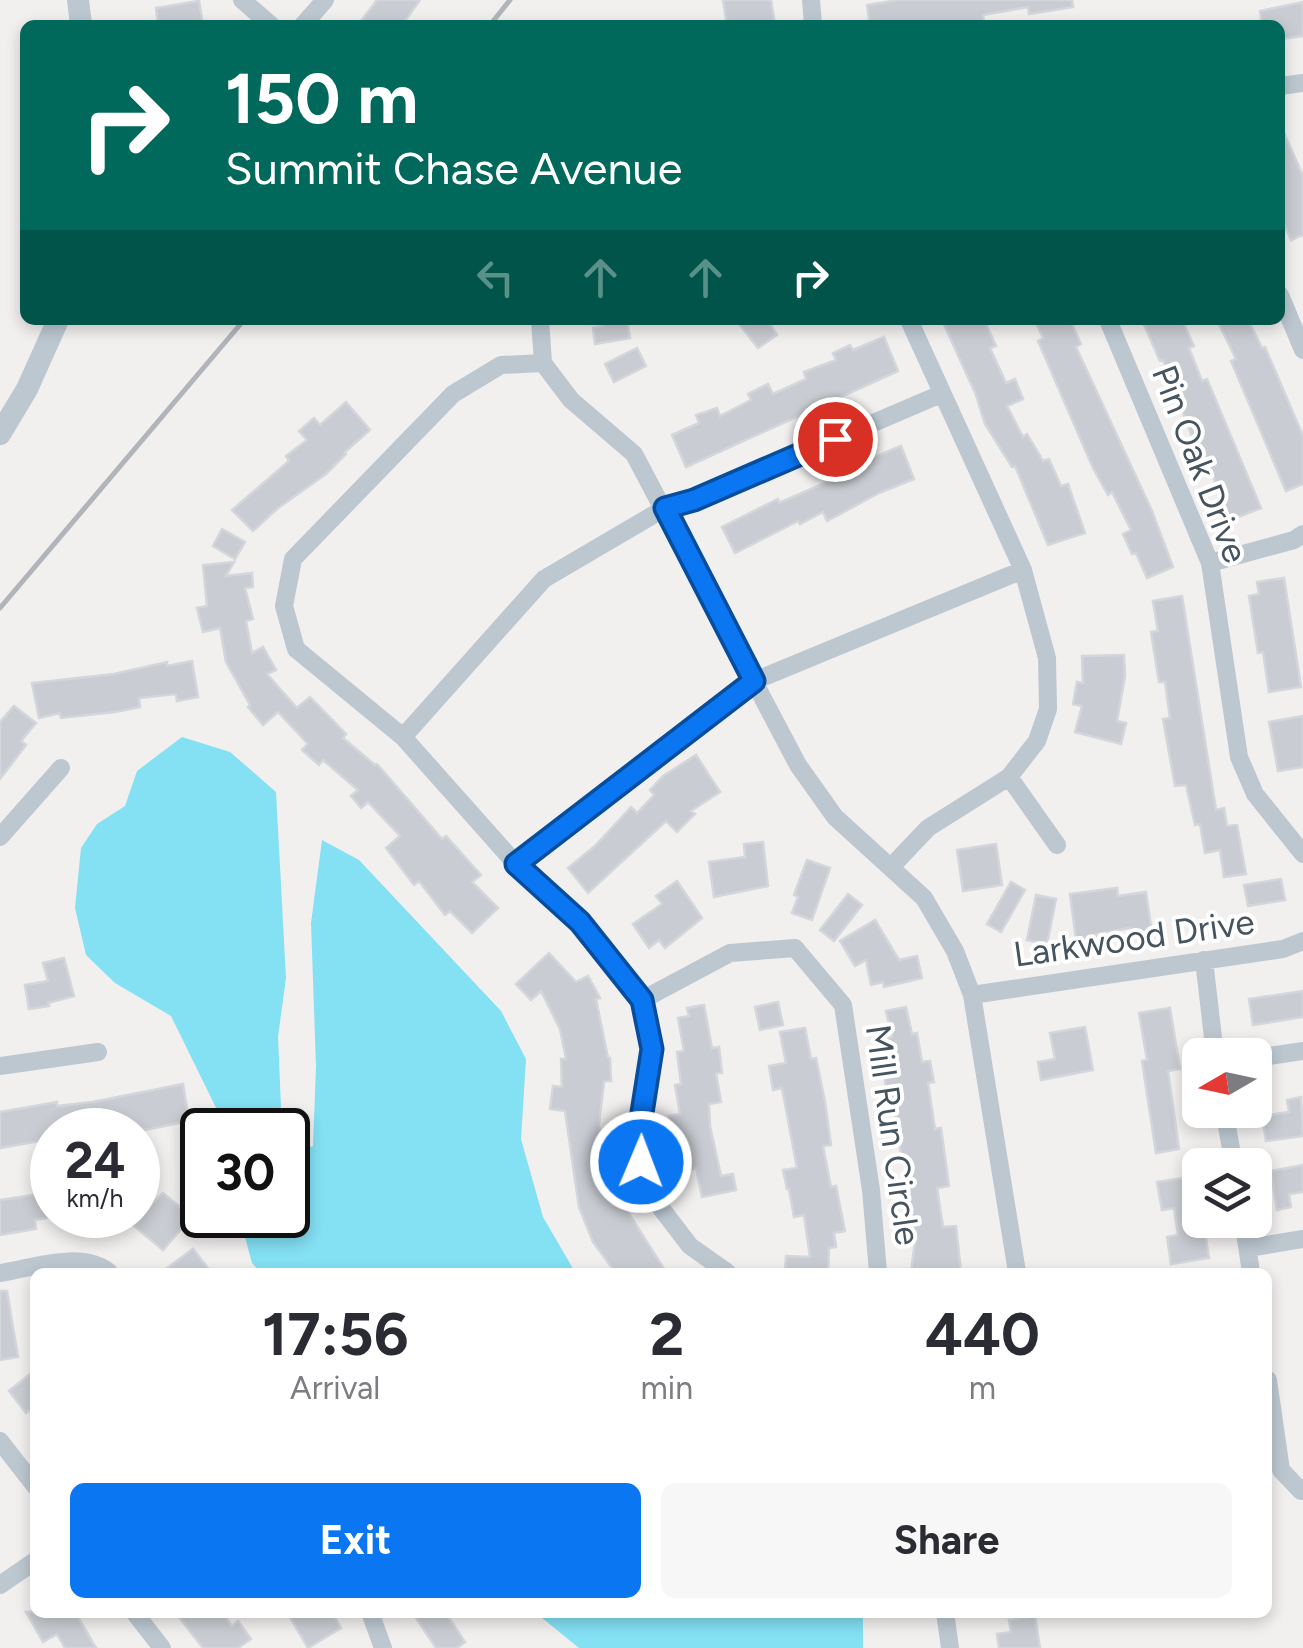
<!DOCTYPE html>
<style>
body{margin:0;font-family:Figtree,sans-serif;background:#f7f7f7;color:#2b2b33;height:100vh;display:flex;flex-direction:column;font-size:38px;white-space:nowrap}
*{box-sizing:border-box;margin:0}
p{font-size:32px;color:#7c7c81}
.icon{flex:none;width:55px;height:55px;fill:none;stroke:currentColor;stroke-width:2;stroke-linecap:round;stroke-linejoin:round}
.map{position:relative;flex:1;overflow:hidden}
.details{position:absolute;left:30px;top:1268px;width:1242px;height:350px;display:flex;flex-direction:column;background:#fff;border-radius:15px;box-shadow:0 5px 15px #0003}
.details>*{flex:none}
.top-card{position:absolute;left:20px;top:20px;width:1265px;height:305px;border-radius:15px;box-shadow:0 5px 15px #0003;background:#00695c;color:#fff;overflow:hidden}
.needle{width:65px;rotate:261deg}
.controls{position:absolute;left:1182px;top:1038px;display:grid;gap:20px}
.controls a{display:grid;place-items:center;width:90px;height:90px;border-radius:15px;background:#fff;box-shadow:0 5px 15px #0003;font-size:50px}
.speed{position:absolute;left:30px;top:1108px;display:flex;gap:20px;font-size:50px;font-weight:700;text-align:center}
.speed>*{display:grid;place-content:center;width:130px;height:130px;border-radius:50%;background:#fff;box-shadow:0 5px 15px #0003;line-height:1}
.speed small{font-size:25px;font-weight:400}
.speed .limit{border:5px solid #111;border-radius:15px;background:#fff;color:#111}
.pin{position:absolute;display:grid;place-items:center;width:85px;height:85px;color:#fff;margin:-42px;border:5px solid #fff;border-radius:50%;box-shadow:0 2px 10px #0007}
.me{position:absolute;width:110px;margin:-55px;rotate:1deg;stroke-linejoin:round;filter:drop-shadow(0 0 8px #0008)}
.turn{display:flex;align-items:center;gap:35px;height:210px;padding:0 40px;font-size:45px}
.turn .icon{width:130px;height:130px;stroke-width:2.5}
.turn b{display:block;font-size:70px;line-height:85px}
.lanes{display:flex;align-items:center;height:95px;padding:0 40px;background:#0003;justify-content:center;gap:50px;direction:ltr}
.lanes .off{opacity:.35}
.eta{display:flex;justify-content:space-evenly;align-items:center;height:170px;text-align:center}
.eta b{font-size:60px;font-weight:700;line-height:70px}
.action{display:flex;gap:20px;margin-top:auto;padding:20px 40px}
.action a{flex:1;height:115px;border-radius:15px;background:#0a76f1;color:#fff;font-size:40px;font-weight:700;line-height:115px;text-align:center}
.action a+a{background:#f7f7f7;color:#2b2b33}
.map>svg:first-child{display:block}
.water{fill:#84e0f3}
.building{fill:#c9ccd2;stroke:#d3d6db;stroke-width:2.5}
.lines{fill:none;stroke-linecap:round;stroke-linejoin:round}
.minor{stroke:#bcc7d0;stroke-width:18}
.tertiary{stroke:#bcc7d0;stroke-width:22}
.rail{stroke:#b1b5ba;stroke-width:5}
.route-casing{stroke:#064d9d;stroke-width:25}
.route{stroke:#0a76f1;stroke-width:18}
.labels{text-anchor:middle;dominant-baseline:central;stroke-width:8;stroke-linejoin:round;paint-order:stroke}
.street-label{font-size:35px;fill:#46545f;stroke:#fff}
</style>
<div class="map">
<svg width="1303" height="1648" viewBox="0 0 1303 1648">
<rect width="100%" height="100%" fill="#f2efef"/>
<path class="water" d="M182,737L230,752L276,792L286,978L278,1037L281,1107L262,1126L224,1124L171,1016L115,983L86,955L75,908L81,848L97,824L125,806L137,771Z
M322,840L359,860L501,1011L526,1059L521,1139L543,1217L575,1272H260L252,1263L239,1215H288V1152L313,1146L316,1066L311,923Z
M536,1613H863V1648H579Z"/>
<path class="building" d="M377,0H420L402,25H358Z
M723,0H771L775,25H727Z
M899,0H1072L1073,7L1029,14L1028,7L983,15L984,22L965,25H870L867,5Z
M199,1L203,25H158L156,8Z
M1303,2V36L1280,39V25H1262L1260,11Z
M1280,124L1303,176V235L1291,240L1280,214Z
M602,320H627L630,338L595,344L593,328L603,326Z
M736,320H767L777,335L758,348Z
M942,320H984L996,346L990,348L1006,383L1015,379L1023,399L1007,406L1023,437L1027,434L1043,461L1049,459L1061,486L1068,484L1085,533L1048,545L1015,466L1012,467L985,424L976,395Z
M1035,320H1070L1081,344L1076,347L1152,511L1173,567L1147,578L1136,553L1132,554L1123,534L1131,530L1112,492L1108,495L1093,468L1038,341L1043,338Z
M1142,320H1182L1194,346L1189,348L1202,381L1207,379L1261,508L1228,521L1210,467L1194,442L1163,360L1160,361Z
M1217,320H1248L1262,348L1265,347L1303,436V484L1286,491L1231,361L1236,359Z
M884,337L898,371L686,467L672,435L699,423L696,415L717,408L720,416L751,400L748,394L768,384L773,394L806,379L804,372L836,360L833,353L850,345L853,350Z
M637,348L646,366L614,382L605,364Z
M346,402L370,430L345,452L346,454L326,474L278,508L253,531L232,510L289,461L286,456L307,440L299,431L314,418L320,425Z
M901,446L914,479L879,493L827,521L823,512L800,524L798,521L735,553L722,527L778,499L779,503L841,476L839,470L863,458L865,461Z
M222,529L245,542L235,559L213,546Z
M234,562L226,576L252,573L253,587L245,588L253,619L246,621L252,653L263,647L276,670L267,674L297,708L310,697L346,734L343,738L375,765L377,764L442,839L446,836L481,875L472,882L498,908L472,933L450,911L445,915L419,881L414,885L386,848L400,836L368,802L361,808L351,796L358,790L323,760L319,765L302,750L308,744L278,712L263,725L248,707L250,705L226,662L220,628L203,632L197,608L207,606L203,565Z
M1284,578L1301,687L1269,692L1263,652L1258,653L1249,596L1259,594L1257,582Z
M1182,596L1216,810L1224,808L1227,826L1237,825L1246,874L1224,877L1220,850L1205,853L1200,824L1195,825L1186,785L1175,786L1163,719L1170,718L1165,682H1159L1151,632L1158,631L1153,601Z
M1124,655L1125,676L1117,721L1126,723L1121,744L1075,732L1082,706L1073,704L1077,682L1083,683L1082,656Z
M192,661L198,697L177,701L176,694L139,698L140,707L115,712L61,718L60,713L39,718L32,683L114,674L167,662V666Z
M14,706L36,723L21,741L26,745L0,779V722Z
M1303,716V767L1278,771L1269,722Z
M696,755L720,792L691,811L695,814L677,832L666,821L588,893L568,868L595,846L631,807L637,813L654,795L650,790L663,776Z
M763,842L768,886L714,897L709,862L745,857L744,844Z
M996,844L1002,885L963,891L957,850Z
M807,860L830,868L812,920L792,913L798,897L794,895Z
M1281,879L1285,900L1248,906L1244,885Z
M677,881L702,918L665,948L659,940L649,948L633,924L662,904L656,896Z
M1011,882L1025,890L1001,932L987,924Z
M1117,888L1118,896L1146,892L1152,934L1131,936L1130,928L1096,934L1097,944L1077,947L1070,894Z
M848,894L862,905L834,941L820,930Z
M1036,895L1056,899L1047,944L1027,940Z
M875,920L899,960L917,956L922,978L884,987L883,982L871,985L866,960L855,966L840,941Z
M549,953L576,982L588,976L600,998L596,999L608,1058H610L611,1081H604L599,1124L602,1150L607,1149L614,1187L617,1185L621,1201L666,1272H615L593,1242L579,1207L565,1111L550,1109L553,1086L562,1087L561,1059H566L560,1029L541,991L531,1000L516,984Z
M64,958L74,996L48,1003L49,1006L29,1009L25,985L48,981L43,963Z
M1303,991V1017L1253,1025L1249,999Z
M778,1002L783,1025L760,1030L755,1007Z
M704,1005L712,1048L719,1047L722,1073H716L721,1102L709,1104L710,1126L721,1176L733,1174L736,1190L702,1197L696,1168L681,1172L669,1116L680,1114L675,1085L681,1084L677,1052L684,1051L678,1018L689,1016L687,1008Z
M906,1007L912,1034L917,1033L922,1062L930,1061L934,1082L928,1083L935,1129L941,1128L949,1186L937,1188L943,1227L956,1226L961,1272H911L915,1242H911L904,1198L910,1197L905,1154L901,1155L895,1114L890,1115L879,1039L892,1037L886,1011Z
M1170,1008L1180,1069L1168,1071L1179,1149L1156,1153L1142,1061L1147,1060L1139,1013Z
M1085,1027L1093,1070L1041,1080L1038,1062L1055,1059L1050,1033Z
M805,1028L811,1059L816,1058L825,1102L831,1145L823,1146L831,1187L836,1186L845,1231L834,1233L836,1247L829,1248L828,1272H785L786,1256L810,1257L804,1215L794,1217L789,1189H787L783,1170L797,1168L782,1088L773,1090L769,1066L786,1063L780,1032Z
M183,1084L189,1121L140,1131L139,1127L52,1130V1139L0,1148V1112L57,1102V1106L93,1102Z
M1301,1097L1303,1136L1266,1141L1262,1116L1289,1112L1287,1100Z
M1303,1165V1192L1289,1194L1291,1207L1277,1210L1271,1171Z
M1196,1176L1200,1220H1203L1209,1258L1171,1264L1167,1237L1178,1235L1174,1208L1162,1210L1157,1182Z
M52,1192V1217L35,1220L36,1229L0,1235V1200Z
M163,1193L192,1217L163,1250L128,1221L132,1215H138L139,1207L145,1211Z
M193,1249L211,1272H162L182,1257Z
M0,1291H7L18,1357L0,1360Z
M35,1370V1406L26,1413L9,1391Z
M26,1612H75L96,1648H65L57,1634L43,1642Z
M175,1612H222L232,1626L238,1621L251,1639L238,1648H203Z
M287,1612H332L341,1628L308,1648Z
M412,1612H445L465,1642L457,1648H436Z
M1035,1616L1040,1648H999L997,1634L1011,1632L1009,1620Z"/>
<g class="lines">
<path class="minor" d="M242,0L271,25
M811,0L813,25
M303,25L325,0
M1280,86L1303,83
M1280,295L1303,350
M540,320L543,363L571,400L634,454L798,765L835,817L924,898L955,951L972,995L1017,1272
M1108,320L1210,563L1239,757L1255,794L1303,854
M543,363L501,365L453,394L293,559L284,606L296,649L403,737L516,864L581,922L642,1000L652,1049L638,1138L644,1186L690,1246L727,1272
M1210,563L1294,540L1303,534
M403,737L544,579L665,508L694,500L941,394
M1009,777L1057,845
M0,837L61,768
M516,864L754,681L1023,570
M891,867L928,828L1009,777L1037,741L1048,709L1047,658L1023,570L909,320
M1204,960L1215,1055
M972,995L1283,949L1303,941
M642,1000L730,953L795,948L843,1005L871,1190L878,1272
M1255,1058L1303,1051
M0,1066L98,1052
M1224,1110L1234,1165
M1243,1220L1251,1272
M1248,1248L1303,1239
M0,1273C33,1268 81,1250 109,1272
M1268,1380L1281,1470L1301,1491
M0,1441L35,1486
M0,1585L35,1561
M134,1612L162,1648
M370,1612L383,1648
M945,1612L950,1648"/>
<path class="tertiary" d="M78,0L81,25
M0,434L27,389L58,320"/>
<path class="rail" d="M490,25L510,0
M0,608L244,320"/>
</g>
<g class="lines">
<g class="route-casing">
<path id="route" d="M641,1162L638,1138L652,1049L642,1000L580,922L516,864L754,681L665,508L694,500L835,439"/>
</g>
<use href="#route" class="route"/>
</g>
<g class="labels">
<g class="street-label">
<text transform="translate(1200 464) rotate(69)">Pin Oak Drive</text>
<text transform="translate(1134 938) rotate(-8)">Larkwood Drive</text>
<text transform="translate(893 1135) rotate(82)">Mill Run Circle</text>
</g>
</g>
</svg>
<div class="controls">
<a><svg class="needle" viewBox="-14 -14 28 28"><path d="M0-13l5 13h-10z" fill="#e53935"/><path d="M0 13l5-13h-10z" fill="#7c7c81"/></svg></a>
<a><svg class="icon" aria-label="layers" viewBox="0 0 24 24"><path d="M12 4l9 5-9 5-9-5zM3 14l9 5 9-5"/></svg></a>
</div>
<div class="speed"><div>24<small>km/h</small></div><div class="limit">30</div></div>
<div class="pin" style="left:835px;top:439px;background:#d93025"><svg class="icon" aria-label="arrive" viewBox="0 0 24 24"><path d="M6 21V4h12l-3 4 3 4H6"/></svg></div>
<svg class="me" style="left:641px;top:1162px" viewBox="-20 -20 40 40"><circle r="17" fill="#0a76f1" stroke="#fff" stroke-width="3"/><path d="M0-11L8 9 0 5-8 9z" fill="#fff"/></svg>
<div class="top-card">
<div class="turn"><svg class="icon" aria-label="right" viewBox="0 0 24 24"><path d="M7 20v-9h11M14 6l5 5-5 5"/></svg><div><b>150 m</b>Summit Chase Avenue</div></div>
<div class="lanes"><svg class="icon off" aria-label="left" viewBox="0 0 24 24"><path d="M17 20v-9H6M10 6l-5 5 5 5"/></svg><svg class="icon off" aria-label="ahead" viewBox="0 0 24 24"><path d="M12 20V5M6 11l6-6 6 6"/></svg><svg class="icon off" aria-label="ahead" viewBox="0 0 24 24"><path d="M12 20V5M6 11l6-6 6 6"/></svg><svg class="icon" aria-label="right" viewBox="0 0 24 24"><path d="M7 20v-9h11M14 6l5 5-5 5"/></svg></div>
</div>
<section class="details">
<div class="eta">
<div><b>17:56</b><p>Arrival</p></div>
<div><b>2</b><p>min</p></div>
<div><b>440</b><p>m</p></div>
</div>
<div class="action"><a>Exit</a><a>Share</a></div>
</section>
</div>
